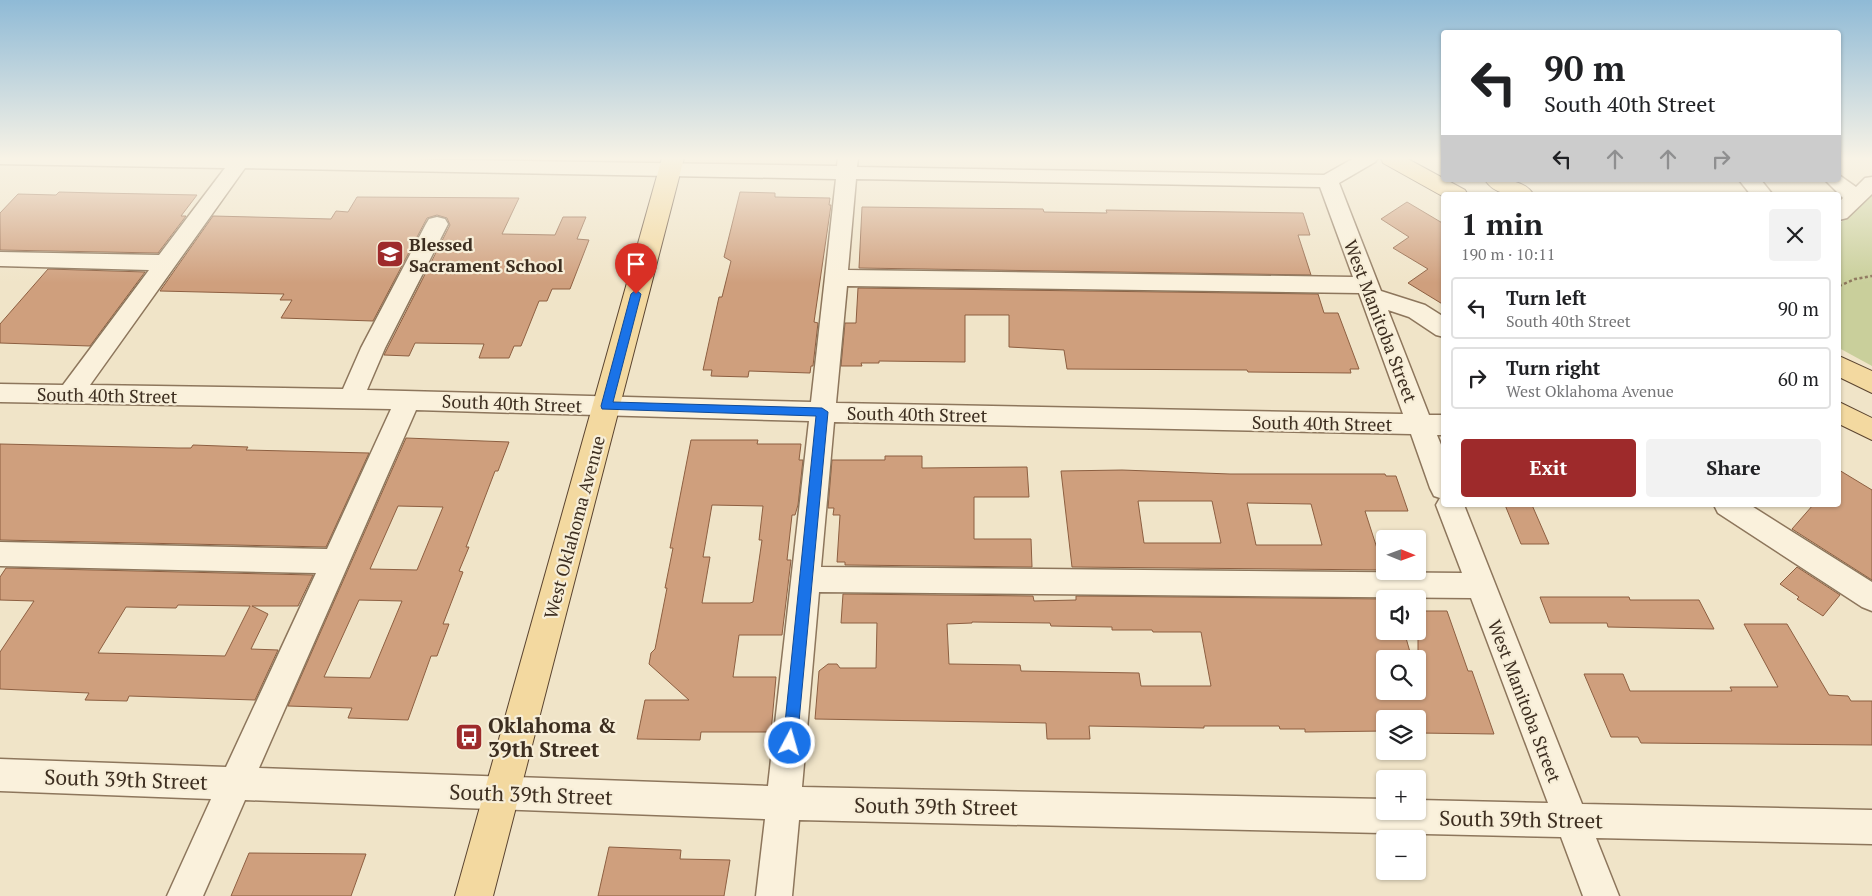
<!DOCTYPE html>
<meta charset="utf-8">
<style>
body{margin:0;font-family:"PT Serif",serif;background:#f2f2f2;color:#202124;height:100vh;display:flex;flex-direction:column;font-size:19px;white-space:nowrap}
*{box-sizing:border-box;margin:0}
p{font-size:16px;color:#757577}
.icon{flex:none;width:28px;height:28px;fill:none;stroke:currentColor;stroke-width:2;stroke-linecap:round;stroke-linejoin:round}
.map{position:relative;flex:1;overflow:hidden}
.details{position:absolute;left:1441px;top:192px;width:400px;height:315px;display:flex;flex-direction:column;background:#fff;border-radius:5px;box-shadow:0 1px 4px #0004}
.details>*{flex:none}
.banner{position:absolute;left:1441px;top:30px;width:400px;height:152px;border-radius:5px;box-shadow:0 1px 4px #0004;background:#fff;color:#202124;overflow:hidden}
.needle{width:32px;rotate:91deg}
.buttons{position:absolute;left:1376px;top:530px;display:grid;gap:10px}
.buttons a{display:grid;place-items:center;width:50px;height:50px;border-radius:5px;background:#fff;box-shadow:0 1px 4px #0004;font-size:25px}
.pin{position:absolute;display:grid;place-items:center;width:42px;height:42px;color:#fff;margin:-51px -21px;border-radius:50% 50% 50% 0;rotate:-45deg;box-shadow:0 0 5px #0007}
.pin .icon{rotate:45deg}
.me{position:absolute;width:55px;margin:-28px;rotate:6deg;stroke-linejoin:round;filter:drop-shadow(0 0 4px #0008)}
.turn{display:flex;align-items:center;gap:18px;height:105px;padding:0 20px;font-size:22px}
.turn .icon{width:65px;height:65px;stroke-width:2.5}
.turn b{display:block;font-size:35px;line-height:42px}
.lanes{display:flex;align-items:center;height:48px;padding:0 20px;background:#0003;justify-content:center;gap:25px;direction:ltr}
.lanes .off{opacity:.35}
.round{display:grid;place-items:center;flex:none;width:52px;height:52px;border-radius:5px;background:#f2f2f2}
.overview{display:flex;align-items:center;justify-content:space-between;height:85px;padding:0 20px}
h1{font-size:30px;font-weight:700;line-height:38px}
.primary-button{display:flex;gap:10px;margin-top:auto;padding:10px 20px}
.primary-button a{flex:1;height:58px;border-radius:5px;background:#9e2a2b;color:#fff;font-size:20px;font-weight:700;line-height:58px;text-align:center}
.primary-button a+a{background:#f2f2f2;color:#202124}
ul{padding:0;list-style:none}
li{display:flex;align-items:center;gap:15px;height:62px;margin:0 10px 8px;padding:0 10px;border:2px solid #e0e0e0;border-radius:5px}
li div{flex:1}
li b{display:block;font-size:19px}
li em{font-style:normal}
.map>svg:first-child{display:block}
.green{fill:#c9cf9b}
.building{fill:#cf9f7d;stroke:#8d5f41;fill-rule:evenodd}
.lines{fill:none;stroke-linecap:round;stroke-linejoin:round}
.minor-casing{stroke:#8d765c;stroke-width:3}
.major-casing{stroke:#5b4430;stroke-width:2}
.path{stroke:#8d765c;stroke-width:2.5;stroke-dasharray:3 2.5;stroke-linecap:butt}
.minor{fill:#faf1dc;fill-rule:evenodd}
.major{fill:#f3d9a0;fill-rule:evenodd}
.route{fill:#1a73e8;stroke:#114b97}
.labels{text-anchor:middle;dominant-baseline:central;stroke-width:4.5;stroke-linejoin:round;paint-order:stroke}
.poi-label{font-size:18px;font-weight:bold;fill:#3d2e20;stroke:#f7eed8;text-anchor:start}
.street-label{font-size:18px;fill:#3d2e20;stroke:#f7eed8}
.near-poi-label{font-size:21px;font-weight:bold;fill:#3d2e20;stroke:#f7eed8;text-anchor:start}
.near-street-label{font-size:21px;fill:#3d2e20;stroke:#f7eed8}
</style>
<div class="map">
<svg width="1872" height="896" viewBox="0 0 1872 896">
<rect width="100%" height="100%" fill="#f0e4c8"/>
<path class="green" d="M1872,195V366L1839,348V224Z"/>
<path class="building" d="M59,192L99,193L197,195L181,216H186L158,253L0,250V213L18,194L56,195Z
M740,192L775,193V197L830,198L829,205H831L814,322L818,323L813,366H811L810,373L749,371L748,377L711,376L712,370H703L719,297H722L731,261L724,257Z
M357,197L519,198L502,234L555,235L563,217H586L577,239L589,240L570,289H552L547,301H539L521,346H514L509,358H479L484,344L415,343L409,356L384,355L450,225L447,218L437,215L427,218L373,321L281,318L292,300H280L284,294L160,291L213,216L331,219L336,211L348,212Z
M1407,202L1444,224V305L1408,283L1428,269L1393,248L1409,237L1381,219Z
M862,207L1043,209L1044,212L1107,213L1106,210L1303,213L1310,235H1298L1311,275L859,268Z
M48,269L145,272L90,346L0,343V324Z
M858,288L1318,294L1324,313H1338L1359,369H1350L1351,373L1248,372L1247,370L1067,369L1064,350L1009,347V315H965V362L879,361V363H861L862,366H841L845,323H856Z
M406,438L509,442L498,471H495L466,547H469L459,571L463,572L443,624H449L437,656H431L408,720L348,718L352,708L288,706ZM398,506L443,507L417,570L370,569ZM359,600L402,601L370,678L324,677Z
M691,440H758L757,444H801L799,460H803L798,505L795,515H792L787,560H791L782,635H739L733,677H776L771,732H701L700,740L637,739L645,700H689L649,664L651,653L655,649L667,588H665L673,548H670ZM712,505L763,506L759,540H762L753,602L750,603H702L710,557H703Z
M0,444L178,448H191L193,445L248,447L246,450L369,453L326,547L0,540Z
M885,456H922V468L1027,467L1029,497H974V539H1031L1032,567L845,565V562H837L840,515H833L834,508H828L832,460H885Z
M1122,470L1230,474H1385L1386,476H1396L1408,511H1365L1384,570L1072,567L1061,471ZM1138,501H1212L1221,543H1144ZM1247,503L1311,504L1322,545H1256Z
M1839,470L1872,490V580L1792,529L1813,505H1839Z
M1505,505H1532L1549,544H1521Z
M1797,567L1840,595L1823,616L1797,599L1799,597L1780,584Z
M6,568L313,575L298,606H252L268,614L251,649L278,650L255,700L129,696L127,701L85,700L89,693L0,689V652L34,601L0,600V577ZM178,605L250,606L225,656L98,653L126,607L176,608Z
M843,594L1033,596L1034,601L1076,600V596L1385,599V631H1404L1412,659H1385V691H1418V611H1447L1468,671H1472L1494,734L1418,733V719H1385V731L1305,732V729H1280L1279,726H1204V728L1089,726L1090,739H1047L1046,723L815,719L819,671L828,664H837L840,668H876L877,623H841ZM972,622L1050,623L1051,626L1112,627V630H1152L1153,632H1201L1211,686H1141L1139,673L1021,671L1020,665L949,664L947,624L972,623Z
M1540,597H1629L1630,600H1699L1714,629L1608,627L1607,623H1550Z
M1744,624H1787L1829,695L1848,696L1851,701H1872V745L1641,743L1638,737H1611L1584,674H1623L1630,691H1732L1730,687H1778Z
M609,847L681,850L680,859L730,860L724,896H598Z
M249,853L366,854L351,896H231Z"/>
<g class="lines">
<g class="minor-casing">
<path id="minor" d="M0,158H338L837,166L838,158H858L857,167L1324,175L1354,158H1378L1375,162L1339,183L1381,291L1425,305L1444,317V337L1436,335L1409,317L1388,310L1429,415H1444V435H1437L1444,452V505H1464L1582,804L1872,810V844L1596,838L1619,896H1583L1561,837L799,820L792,896H756L765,819L245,800L203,896H167L211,799L0,791V759L226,767L316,573L0,566V542L327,549L391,409L0,402V384L63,385L149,270L0,266V252L159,255L225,168L0,164ZM245,168L836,179L811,402L367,390L385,348L448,224L445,219L437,217L429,219L426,224L361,348L343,389L90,385ZM856,179L1320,187L1353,277L848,270ZM847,286L1359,293L1403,414L836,403ZM416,410L809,421L768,786L259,768ZM834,422L1411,434L1430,488L1434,496L1440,498L1436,505L1462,573L821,567ZM819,592L1471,598L1548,803L1418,800V811H1385V799L802,787Z
M1839,175L1856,187L1865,178L1872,177V194L1847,218L1839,220V202L1843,198L1825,180H1839Z
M1739,180H1761L1773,195H1751Z
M1714,505H1750L1872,582V611L1862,607L1718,513Z"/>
</g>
<g class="major-casing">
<path id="major" d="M662,158H684L493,896H455Z
M1381,158H1406L1465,190L1468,195H1444V197L1383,163Z
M1485,180C1503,180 1523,178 1534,195C1516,195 1496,197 1485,180Z
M1839,356L1872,371V393L1839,377Z
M1839,402L1872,418V440L1839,424Z"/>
</g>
<path class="path" d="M1839,286L1855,279L1872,276"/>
<use href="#minor" class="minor"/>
<use href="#major" class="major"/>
</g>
<linearGradient id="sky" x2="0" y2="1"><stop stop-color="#8fbad6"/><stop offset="0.56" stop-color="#f8f3e6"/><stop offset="1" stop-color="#f8f3e6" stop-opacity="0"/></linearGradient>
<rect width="1872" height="283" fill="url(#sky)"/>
<path class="route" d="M636,290L641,294L613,402L822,408L828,412L797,743L795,748L790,750L785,748L783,743L816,416L602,409L601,406L631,294Z"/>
<defs>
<g id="school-square" transform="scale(1.4375)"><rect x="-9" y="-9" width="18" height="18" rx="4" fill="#9e2a2b" stroke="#f7eed8"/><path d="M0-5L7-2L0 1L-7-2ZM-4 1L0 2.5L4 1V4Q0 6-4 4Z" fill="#fff"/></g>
<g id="bus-square" transform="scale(1.4375)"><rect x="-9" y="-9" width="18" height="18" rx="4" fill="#9e2a2b" stroke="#f7eed8"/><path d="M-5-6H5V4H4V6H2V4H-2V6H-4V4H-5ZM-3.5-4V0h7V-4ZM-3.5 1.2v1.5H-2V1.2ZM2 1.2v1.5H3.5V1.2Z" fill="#fff"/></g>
</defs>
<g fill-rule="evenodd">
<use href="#school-square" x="390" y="254"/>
<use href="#bus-square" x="469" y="737"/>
</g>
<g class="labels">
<g class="poi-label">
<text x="409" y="244">Blessed<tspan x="409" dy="21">Sacrament School</tspan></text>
</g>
<g class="street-label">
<text transform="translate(1381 321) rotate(69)">West Manitoba Street</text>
<text transform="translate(107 395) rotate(1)">South 40th Street</text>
<text transform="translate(512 403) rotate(2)">South 40th Street</text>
<text transform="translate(917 414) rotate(1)">South 40th Street</text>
<text transform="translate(1322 423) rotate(1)">South 40th Street</text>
<text transform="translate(574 527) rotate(-75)">West Oklahoma Avenue</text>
<text transform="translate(1525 701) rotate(69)">West Manitoba Street</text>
</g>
<g class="near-poi-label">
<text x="488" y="725">Oklahoma &amp;<tspan x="488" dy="24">39th Street</tspan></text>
</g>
<g class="near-street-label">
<text transform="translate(126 779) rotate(2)">South 39th Street</text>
<text transform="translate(531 794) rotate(2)">South 39th Street</text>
<text transform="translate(936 806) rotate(1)">South 39th Street</text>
<text transform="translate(1521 819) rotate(1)">South 39th Street</text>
</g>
</g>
</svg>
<div class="buttons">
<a><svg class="needle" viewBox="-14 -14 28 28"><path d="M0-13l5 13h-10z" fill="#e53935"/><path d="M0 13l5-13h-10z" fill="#757577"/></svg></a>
<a><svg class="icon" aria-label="sound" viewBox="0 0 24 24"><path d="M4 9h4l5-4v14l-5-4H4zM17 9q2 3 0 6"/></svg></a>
<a><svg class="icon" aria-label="search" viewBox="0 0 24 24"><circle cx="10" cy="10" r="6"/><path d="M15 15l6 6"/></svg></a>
<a><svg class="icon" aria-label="layers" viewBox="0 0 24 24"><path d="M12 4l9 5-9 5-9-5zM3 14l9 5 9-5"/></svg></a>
<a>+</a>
<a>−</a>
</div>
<div class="pin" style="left:636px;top:294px;background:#d93025"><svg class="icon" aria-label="arrive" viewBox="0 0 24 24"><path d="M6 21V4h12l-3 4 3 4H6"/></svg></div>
<svg class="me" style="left:790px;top:743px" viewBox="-20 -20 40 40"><circle r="17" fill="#1a73e8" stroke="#fff" stroke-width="3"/><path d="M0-11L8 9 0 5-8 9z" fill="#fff"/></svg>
<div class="banner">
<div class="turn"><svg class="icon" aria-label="left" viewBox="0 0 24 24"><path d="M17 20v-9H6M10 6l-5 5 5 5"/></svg><div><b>90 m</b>South 40th Street</div></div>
<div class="lanes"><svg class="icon" aria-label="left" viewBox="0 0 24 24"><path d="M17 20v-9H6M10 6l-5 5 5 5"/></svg><svg class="icon off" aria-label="ahead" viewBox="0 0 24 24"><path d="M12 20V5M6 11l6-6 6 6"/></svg><svg class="icon off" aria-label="ahead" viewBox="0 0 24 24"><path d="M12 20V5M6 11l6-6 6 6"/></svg><svg class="icon off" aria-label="right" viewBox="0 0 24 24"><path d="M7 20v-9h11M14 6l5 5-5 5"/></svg></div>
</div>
<section class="details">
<div class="overview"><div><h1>1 min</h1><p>190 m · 10:11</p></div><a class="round"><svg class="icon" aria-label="close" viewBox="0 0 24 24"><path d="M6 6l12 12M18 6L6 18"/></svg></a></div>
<ul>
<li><svg class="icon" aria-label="left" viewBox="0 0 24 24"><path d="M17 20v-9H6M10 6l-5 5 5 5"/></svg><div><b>Turn left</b><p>South 40th Street</p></div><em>90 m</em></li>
<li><svg class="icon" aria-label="right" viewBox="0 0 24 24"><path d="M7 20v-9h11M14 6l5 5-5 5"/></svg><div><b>Turn right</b><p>West Oklahoma Avenue</p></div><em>60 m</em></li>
</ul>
<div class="primary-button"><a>Exit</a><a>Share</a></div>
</section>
</div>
